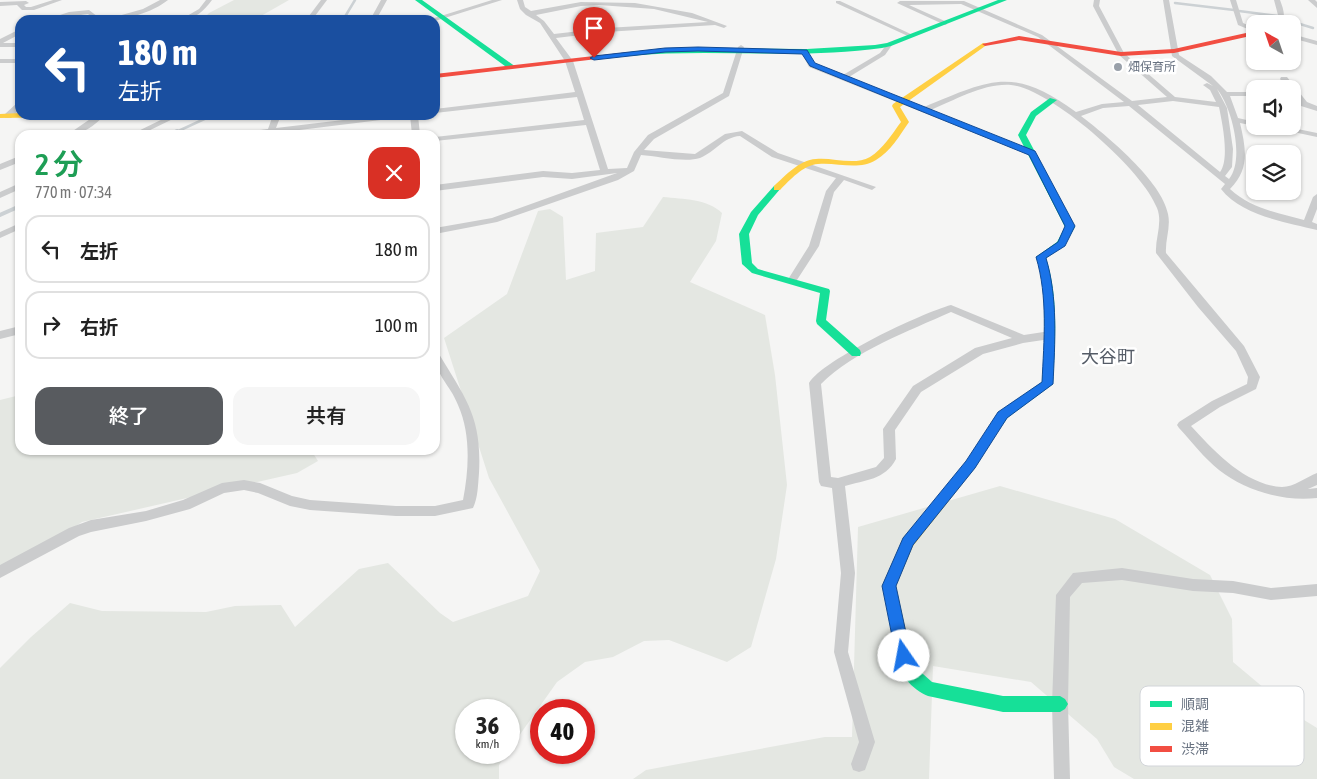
<!DOCTYPE html>
<html lang="ja">
<meta charset="utf-8">
<style>
body{margin:0;font-family:"Asap Condensed","Noto Sans JP",sans-serif;background:#f6f6f6;color:#222;height:100vh;display:flex;flex-direction:column;font-size:19px;white-space:nowrap}
*{box-sizing:border-box;margin:0}
p{font-size:16px;color:#767676}
.icon{flex:none;width:28px;height:28px;fill:none;stroke:currentColor;stroke-width:2;stroke-linecap:round;stroke-linejoin:round}
.map{position:relative;flex:1;overflow:hidden}
.panel{position:absolute;left:15px;top:130px;width:425px;height:325px;display:flex;flex-direction:column;background:#fff;border-radius:15px;box-shadow:0 1px 4px #0004}
.panel>*{flex:none}
.guide{position:absolute;left:15px;top:15px;width:425px;height:105px;border-radius:15px;box-shadow:0 1px 4px #0004;background:#1a4fa0;color:#fff;overflow:hidden}
.needle{width:32px;rotate:320deg}
.buttons{position:absolute;left:1246px;top:15px;display:grid;gap:10px}
.buttons a{display:grid;place-items:center;width:55px;height:55px;border-radius:10px;background:#fff;box-shadow:0 1px 4px #0004;font-size:25px}
.speed{position:absolute;left:455px;top:699px;display:flex;gap:10px;font-size:25px;font-weight:700;text-align:center}
.speed>*{display:grid;place-content:center;width:65px;height:65px;border-radius:50%;background:#fff;box-shadow:0 1px 4px #0004;line-height:1}
.speed small{font-size:12px;font-weight:400}
.speed .limit{border:8px solid #d22;background:#fff;color:#111}
.pin{position:absolute;display:grid;place-items:center;width:42px;height:42px;color:#fff;margin:-51px -21px;border-radius:50% 50% 50% 0;rotate:-45deg;box-shadow:0 0 5px #0007}
.pin .icon{rotate:45deg}
.me{position:absolute;width:55px;margin:-28px;rotate:348deg;stroke-linejoin:round;filter:drop-shadow(0 0 4px #0008)}
.turn{display:flex;align-items:center;gap:18px;height:105px;padding:0 20px;font-size:22px}
.turn .icon{width:65px;height:65px;stroke-width:2.5}
.turn b{display:block;font-size:35px;line-height:42px}
.round{display:grid;place-items:center;flex:none;width:52px;height:52px;border-radius:15px;background:#f6f6f6}
.head{display:flex;align-items:center;justify-content:space-between;height:85px;padding:0 20px}
h1{font-size:30px;font-weight:600;line-height:38px;color:#1e9e55}
.cta{display:flex;gap:10px;margin-top:auto;padding:10px 20px}
.cta a{flex:1;height:58px;border-radius:15px;background:#585b5f;color:#fff;font-size:20px;font-weight:600;line-height:58px;text-align:center}
.cta a+a{background:#f6f6f6;color:#222}
ul{padding:0;list-style:none}
li{display:flex;align-items:center;gap:15px;height:68px;margin:0 10px 8px;padding:0 10px;border:2px solid #e0e0e0;border-radius:15px}
li div{flex:1}
li b{display:block;font-size:19px}
li em{font-style:normal}
.map>svg:first-child{display:block}
.green{fill:#e4e7e2}
.lines{fill:none;stroke-linecap:round;stroke-linejoin:round}
.stream-far1{stroke:#ccd1d4;stroke-width:2.5}
.stream{stroke:#ccd1d4;stroke-width:4}
.street{fill:#cbcccd;fill-rule:evenodd}
.fast{fill:#16e098;fill-rule:evenodd}
.slow{fill:#ffcf43;fill-rule:evenodd}
.jam{fill:#f24e42;fill-rule:evenodd}
.route{fill:#1a73e8;stroke:#114b97}
.poi-dot{fill:#99a0a9;stroke:#fff;stroke-width:2}
.labels{text-anchor:middle;dominant-baseline:central;stroke-width:5;stroke-linejoin:round;paint-order:stroke}
.far-poi-label{font-size:12px;fill:#687281;stroke:#fff;text-anchor:start}
.quarter-label{font-size:18px;fill:#555c67;stroke:#fff}
.key{fill:#fff;stroke:#d2d5d9;stroke-width:1}
.key-label{font-size:14px;fill:#687281}
</style>
<div class="map">
<svg width="1317" height="779" viewBox="0 0 1317 779">
<rect width="100%" height="100%" fill="#f5f5f4"/>
<path class="green" d="M234,0H289L254,20H202L209,13Z
M663,197C683,199 708,199 722,213L716,241L690,282L765,315L775,375L787,485L776,559L751,647L727,662L669,640L644,641L613,657L585,662L557,682L509,750V710H466V752L507,753L499,765V779H0V668L31,637L70,603L102,611L206,612L235,606L281,605L295,627L359,569L388,563L440,613L453,622L528,596L540,571L489,478L444,338L507,294L538,211L550,209L563,217L566,280L595,271L596,233L643,227Z
M20,395V450H311L318,461L297,473L82,522L0,577V400Z
M1000,486L1115,519L1210,575L1232,619L1233,662L1296,715L1317,728V779H1134L1114,767L1097,739L1031,682L933,666L929,779H633L646,770L825,737H852L858,527Z"/>
<g class="lines">
<path class="stream-far1" d="M1175,3L1234,10
M1239,11L1278,16
M343,20L355,0
M1287,20L1313,28
M174,133L213,115"/>
<path class="stream" d="M169,135L177,131
M0,215L20,206"/>
<path class="street" d="M53,0H62L34,10H22L17,5L0,6V2L26,1L29,3L24,5L26,7H31Z
M160,0H168C152,13 125,20 104,20L143,9Z
M206,0H212C204,11 194,20 180,20L199,9Z
M321,0H327L312,20H306Z
M381,0H387L376,20H370Z
M492,0H502L435,21L428,20Z
M517,0H523L525,7L531,11L581,2L635,3L692,13L727,26L724,28L715,25L606,32L556,38L573,61L608,169L627,168L634,152L648,135L723,93L738,47L741,45L744,47L729,96L654,139L644,150L695,154L725,134L742,131L778,153L876,187L872,190L844,180L834,192L819,246L795,283L792,284L787,281L809,246L826,191L836,178L772,157L740,136C723,137 715,152 700,158C685,163 657,156 641,155L634,171L618,180L497,222L435,234V228L492,218L617,173L572,179L543,177L435,191V185L543,171L572,173L600,170L586,125L435,141V137L584,120L577,97L435,113V109L575,92L565,61L540,23L526,15L520,9ZM599,5L654,9L708,22L606,28L554,34L544,21L536,15L581,6Z
M1094,0H1100L1099,6L1124,53L1175,97L1216,102L1210,90L1203,85L1207,83L1213,86L1172,56L1163,0H1169L1179,55L1211,76L1227,92H1255V96H1230L1238,118L1255,122V126L1240,123C1246,149 1250,169 1230,189C1250,208 1278,213 1304,220L1313,197L1317,194V209L1312,222L1317,224V230C1286,222 1242,216 1221,189L1225,184L1129,106L1103,108L1081,116C1107,136 1162,181 1168,214C1171,227 1165,240 1166,253L1244,346L1260,377L1256,389L1220,407L1191,426C1214,451 1245,485 1282,487C1294,487 1306,477 1317,473V485L1308,489L1317,488V498C1284,502 1246,491 1219,470C1204,458 1192,442 1179,428L1177,425L1179,422L1212,401L1247,384L1248,377L1236,351L1198,307L1156,253C1155,238 1163,223 1157,208C1143,170 1051,89 1011,85C984,83 955,100 931,110L1036,153L1029,155L809,67L801,52L806,51L815,64L843,75L880,53L887,44H891L892,45L885,55L849,77L924,107C991,79 1013,66 1076,112L1102,104L1124,102L1038,37L961,4L909,5L947,22V24L945,25L897,3L900,1H964L1042,35L1132,101L1167,97L1119,55L1093,6ZM1217,89C1232,107 1245,160 1229,179L1225,176L1232,167L1233,149L1227,108ZM1173,101L1219,107C1222,122 1230,159 1220,172L1138,105Z
M1230,0H1236L1243,23L1255,28V32L1238,25Z
M1274,0H1280C1283,8 1286,16 1282,24H1276L1278,15Z
M1308,0H1315L1317,2V8Z
M836,1H840L915,36L910,37L836,3Z
M89,10L102,20H95L88,14C73,16 59,20 45,20L69,12Z
M20,29V34L3,43H20V47H0V39Z
M1292,34L1317,41V45L1292,38Z
M0,59H20V63H0Z
M1281,77H1287L1307,102L1317,106V111L1301,106L1292,95V89H1288L1280,79Z
M17,103H20V109L11,118H5V114Z
M96,115H105C94,126 82,135 67,135Z
M171,115H181L140,135H130Z
M273,115H281L276,128L385,115H409L405,117L275,133L274,135H232L236,133L268,129Z
M410,115H418L420,135H412Z
M1265,126H1283L1317,133V137Z
M17,157H20V162L0,170V164Z
M20,183V189L0,198V192Z
M20,223V229L0,238V232Z
M951,305L1024,335L1050,331L1055,335L1050,339L1023,343L983,354L921,392L895,430L896,459C885,480 865,480 845,486L855,573L848,652L875,742L865,770L859,772L853,770L851,764L859,742L834,652L841,573L832,488L821,486L819,482L809,383C824,359 922,313 951,305ZM951,312L1012,338L975,348L913,386L883,429L884,458L876,467L838,478L831,477L821,384C854,351 909,331 951,312Z
M20,326V334L0,339V331Z
M435,353L439,354C466,399 482,417 479,473C478,484 478,498 473,508L435,516H396L310,510L290,506L258,493L244,490L224,493L190,509L146,521L91,532L79,536L0,578V565L69,528L91,520L146,511L183,500L222,483L244,480L260,483L292,496L310,500L396,506H435L463,500C469,469 471,434 458,405C450,384 435,376 435,353Z
M1122,568L1193,579L1233,581L1271,588L1317,584V596L1271,600L1233,593L1193,591L1122,580L1082,583L1070,597L1068,704L1070,779H1054L1052,704L1056,595L1073,573Z"/>
<path class="fast" d="M415,0H422L516,67L509,69Z
M998,0H1007L891,46L882,48C798,60 713,48 629,56L626,54L629,52L679,48L807,49L875,45L887,43Z
M1050,98L1057,100L1036,116L1026,135L1075,227L1064,246L1046,258C1059,298 1055,342 1053,384L1007,418C1004,424 1002,426 995,424L993,421L999,412L1042,382L1045,335L1043,279L1036,257L1057,242L1065,227L1018,135L1031,112Z
M777,185L781,188L758,215L749,234L752,263L758,269L829,289L830,291L826,320L860,350L861,353L860,356H852L817,324L816,321L820,293L752,273L742,264L739,234L751,212L774,186Z
M903,642L908,644L914,666L932,682L1003,696H1060L1065,699L1068,704L1065,709L1060,712H1003L928,696C910,689 889,664 898,644Z"/>
<path class="slow" d="M983,43L988,44L900,107L909,122C900,135 890,152 876,160C858,171 837,162 818,164C803,165 790,180 780,190H774V186C785,176 799,160 816,159C832,157 854,166 870,157C883,149 892,134 901,122L892,106L893,104Z
M20,113V115H79L75,117L0,118V114Z
M999,417L1003,418L1005,421L975,468L913,546L896,586L910,649L908,654L903,656L898,654L882,586L903,538L967,462L995,418Z"/>
<path class="jam" d="M1255,31V35L1174,53L1121,56L1019,40L985,46L982,44L1019,36L1121,52L1174,49Z
M629,52L631,53V55L435,78V74Z"/>
</g>
<path class="route" d="M698,47L807,50L815,63L1035,151L1075,226L1065,246L1046,258C1058,298 1055,342 1053,384L1007,418L975,468L913,545L896,586L911,656L909,661L904,663L899,661L896,656L882,586L903,538L966,461L998,412L1042,382C1044,340 1048,297 1036,257L1058,242L1065,226L1029,155L810,66L802,54L698,51L665,52L594,60L590,58L594,56L665,48Z"/>
<circle class="poi-dot" cx="1118" cy="67" r="5"/>
<g class="labels">
<g class="far-poi-label">
<text x="1128" y="67">畑保育所</text>
</g>
<g class="quarter-label">
<text x="1108" y="356">大谷町</text>
</g>
</g>
<rect x="1140" y="686" width="164" height="80" rx="8" class="key"/>
<rect x="1150" y="701" width="22" height="6" fill="#16e098"/>
<rect x="1150" y="723" width="22" height="7" fill="#ffcf43"/>
<rect x="1150" y="746" width="22" height="6" fill="#f24e42"/>
<g class="key-label">
<text x="1181" y="709">順調</text>
<text x="1181" y="731">混雑</text>
<text x="1181" y="754">渋滞</text>
</g>
</svg>
<div class="buttons">
<a><svg class="needle" viewBox="-14 -14 28 28"><path d="M0-13l5 13h-10z" fill="#e53935"/><path d="M0 13l5-13h-10z" fill="#767676"/></svg></a>
<a><svg class="icon" aria-label="sound" viewBox="0 0 24 24"><path d="M4 9h4l5-4v14l-5-4H4zM17 9q2 3 0 6"/></svg></a>
<a><svg class="icon" aria-label="layers" viewBox="0 0 24 24"><path d="M12 4l9 5-9 5-9-5zM3 14l9 5 9-5"/></svg></a>
</div>
<div class="speed"><div>36<small>km/h</small></div><div class="limit">40</div></div>
<div class="pin" style="left:594px;top:58px;background:#d93025"><svg class="icon" aria-label="arrive" viewBox="0 0 24 24"><path d="M6 21V4h12l-3 4 3 4H6"/></svg></div>
<svg class="me" style="left:904px;top:656px" viewBox="-20 -20 40 40"><circle r="19" fill="#fff"/><path d="M0-13L10 11 0 6-10 11z" fill="#1a73e8"/></svg>
<div class="guide">
<div class="turn"><svg class="icon" aria-label="left" viewBox="0 0 24 24"><path d="M17 20v-9H6M10 6l-5 5 5 5"/></svg><div><b>180 m</b>左折</div></div>
</div>
<section class="panel">
<div class="head"><div><h1>2 分</h1><p>770 m · 07:34</p></div><a class="round" style="background:#d93025;color:#fff"><svg class="icon" aria-label="close" viewBox="0 0 24 24"><path d="M6 6l12 12M18 6L6 18"/></svg></a></div>
<ul>
<li><svg class="icon" aria-label="left" viewBox="0 0 24 24"><path d="M17 20v-9H6M10 6l-5 5 5 5"/></svg><div><b>左折</b></div><em>180 m</em></li>
<li><svg class="icon" aria-label="right" viewBox="0 0 24 24"><path d="M7 20v-9h11M14 6l5 5-5 5"/></svg><div><b>右折</b></div><em>100 m</em></li>
</ul>
<div class="cta"><a>終了</a><a>共有</a></div>
</section>
</div>
